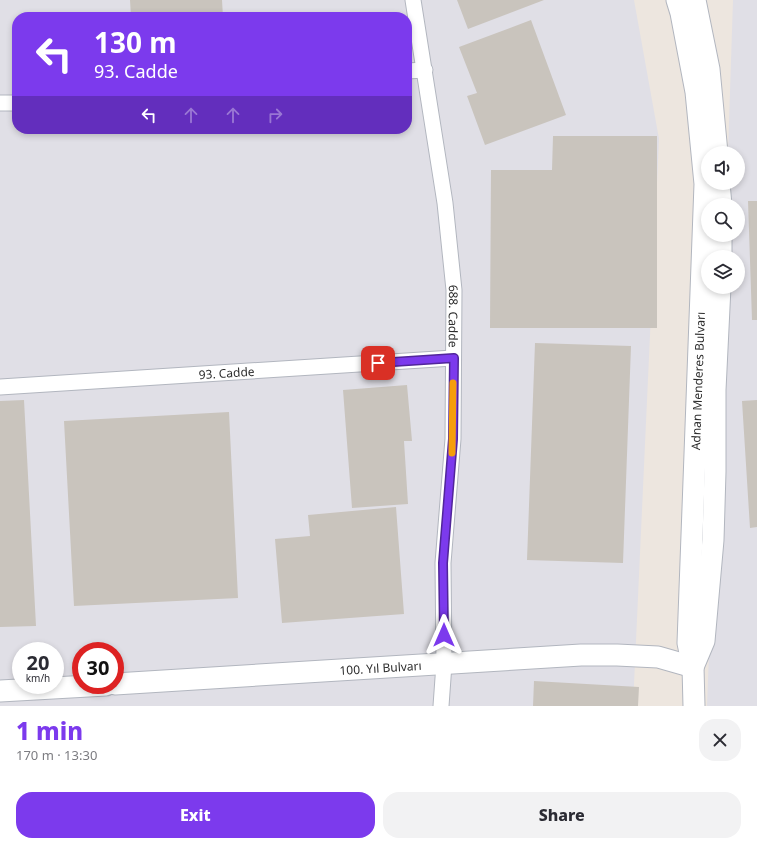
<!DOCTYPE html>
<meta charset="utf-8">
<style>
body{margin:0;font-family:"Noto Sans",sans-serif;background:#f2f2f3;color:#2b2b33;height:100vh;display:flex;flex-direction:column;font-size:15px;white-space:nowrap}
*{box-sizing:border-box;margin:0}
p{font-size:13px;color:#7c7c81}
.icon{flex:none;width:22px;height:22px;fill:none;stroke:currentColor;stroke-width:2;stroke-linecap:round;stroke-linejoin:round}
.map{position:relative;height:706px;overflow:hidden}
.panel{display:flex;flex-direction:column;background:#fff;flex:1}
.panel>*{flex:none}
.banner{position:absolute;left:12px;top:12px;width:400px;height:122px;border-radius:16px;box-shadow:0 2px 6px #0003;background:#7c3aed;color:#fff;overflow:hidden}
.tools{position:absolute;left:701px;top:146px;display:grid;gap:8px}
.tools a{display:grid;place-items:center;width:44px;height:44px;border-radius:50%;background:#fff;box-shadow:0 2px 6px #0003;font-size:20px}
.speed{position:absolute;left:12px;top:642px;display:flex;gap:8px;font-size:20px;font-weight:700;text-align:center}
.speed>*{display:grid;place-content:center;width:52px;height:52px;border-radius:50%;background:#fff;box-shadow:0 2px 6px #0003;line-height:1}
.speed small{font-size:10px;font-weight:400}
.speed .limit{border:6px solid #d22;background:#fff;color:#111}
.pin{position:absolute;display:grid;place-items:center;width:34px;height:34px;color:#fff;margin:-17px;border-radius:8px;box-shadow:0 2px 6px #0006}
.me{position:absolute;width:44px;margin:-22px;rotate:0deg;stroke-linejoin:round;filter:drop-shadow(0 0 3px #0008)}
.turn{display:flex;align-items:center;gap:14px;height:84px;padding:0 16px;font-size:18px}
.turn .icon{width:52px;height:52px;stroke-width:2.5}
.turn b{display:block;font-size:28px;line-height:34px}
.lanes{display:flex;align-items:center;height:38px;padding:0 16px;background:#0003;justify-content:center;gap:20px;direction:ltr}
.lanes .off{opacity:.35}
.round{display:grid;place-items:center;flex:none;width:42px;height:42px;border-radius:16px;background:#f2f2f3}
.headline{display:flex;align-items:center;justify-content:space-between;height:68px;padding:0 16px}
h1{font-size:24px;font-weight:800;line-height:30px;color:#7c3aed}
.action{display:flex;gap:8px;margin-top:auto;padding:8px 16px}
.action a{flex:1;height:46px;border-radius:16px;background:#7c3aed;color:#fff;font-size:16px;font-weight:800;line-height:46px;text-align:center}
.action a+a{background:#f2f2f3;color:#2b2b33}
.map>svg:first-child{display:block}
.industrial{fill:#e0dfe6;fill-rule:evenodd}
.building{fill:#c9c4bd}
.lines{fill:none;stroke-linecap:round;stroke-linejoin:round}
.street-casing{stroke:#b2b6bf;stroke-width:17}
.secondary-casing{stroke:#b2b6bf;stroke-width:23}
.street{stroke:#fff;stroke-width:15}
.secondary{stroke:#fff;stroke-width:21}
.route-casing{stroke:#51269a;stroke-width:10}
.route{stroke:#7c3aed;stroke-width:7}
.slow{stroke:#f59e0b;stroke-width:7}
.labels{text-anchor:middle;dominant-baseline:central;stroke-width:3.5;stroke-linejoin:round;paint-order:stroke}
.street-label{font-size:12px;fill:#2c2c2c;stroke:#fff}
</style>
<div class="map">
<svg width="757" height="706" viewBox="0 0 757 706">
<rect width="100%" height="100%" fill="#ede6df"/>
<path class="industrial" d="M0,0H634L659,139L633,706H0ZM17,17H407V129H17ZM21,651H55V685H21ZM81,651H115V685H81Z
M733,0H757V706H707L723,287H738V257H724L725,235H738V205H726L727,183H738V153H728Z"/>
<path class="building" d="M130,0H222L223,17H131Z
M457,0H544L468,29Z
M531,20L566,115L485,145L467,96L477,93L459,47Z
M553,136H657V328H490L491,170H552Z
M748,201H757V320H752Z
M535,343L631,346L623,563L527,560Z
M407,385L412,441H404L408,504L352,508L343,390Z
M24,400L36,626L0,627V401Z
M757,400V527L750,528L742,401Z
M229,412L238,598L74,606L64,421Z
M396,507L404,614L282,623L275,539L310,536L308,515Z
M534,681L639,687L638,706H533Z"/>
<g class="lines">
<g class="street-casing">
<g id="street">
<path id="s1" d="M413,0L445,203L454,290L453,439L443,563L444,664L441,706"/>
<path d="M407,71L425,70"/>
<path d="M0,103H17"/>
<path id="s2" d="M0,387L453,358"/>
</g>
</g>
<g class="secondary-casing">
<g id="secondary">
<path d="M677,0L681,13L696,92L705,184L688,643L693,667"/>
<path d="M695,0L709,69L717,153"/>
<path d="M719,183L721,205"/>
<path d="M721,235V257"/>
<path id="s3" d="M115,684L581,655H617L658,657L693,667"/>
<path d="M0,691L106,685"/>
<path d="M694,706L693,667L704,641L713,540L715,472V390L720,287"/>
</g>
</g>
<use href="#street" class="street"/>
<use href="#secondary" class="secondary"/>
</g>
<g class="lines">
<g class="route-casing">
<path id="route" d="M378,363L454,358L453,439L443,563L444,635"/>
</g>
<use href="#route" class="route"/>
<path class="slow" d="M452,453L453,383"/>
</g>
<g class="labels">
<g class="street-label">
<text stroke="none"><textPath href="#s1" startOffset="319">688. Cadde</textPath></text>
<text stroke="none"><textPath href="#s2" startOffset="227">93. Cadde</textPath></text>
<text transform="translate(698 381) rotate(-88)">Adnan Menderes Bulvarı</text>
<text stroke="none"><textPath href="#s3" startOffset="266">100. Yıl Bulvarı</textPath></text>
</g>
</g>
</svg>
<div class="tools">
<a><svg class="icon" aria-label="sound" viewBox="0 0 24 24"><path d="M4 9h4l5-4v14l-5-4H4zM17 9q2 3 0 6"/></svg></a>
<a><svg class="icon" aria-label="search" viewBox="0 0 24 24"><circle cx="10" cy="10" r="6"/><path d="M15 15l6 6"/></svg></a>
<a><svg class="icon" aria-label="layers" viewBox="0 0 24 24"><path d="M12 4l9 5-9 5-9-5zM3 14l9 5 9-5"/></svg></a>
</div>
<div class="speed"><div>20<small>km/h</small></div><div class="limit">30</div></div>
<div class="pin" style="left:378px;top:363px;background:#d93025"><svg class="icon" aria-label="arrive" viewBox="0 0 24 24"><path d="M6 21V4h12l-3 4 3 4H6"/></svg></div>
<svg class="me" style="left:444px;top:635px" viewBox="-20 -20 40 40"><path d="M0-17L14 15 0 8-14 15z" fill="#7c3aed" stroke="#fff" stroke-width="4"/></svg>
<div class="banner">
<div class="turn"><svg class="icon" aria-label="left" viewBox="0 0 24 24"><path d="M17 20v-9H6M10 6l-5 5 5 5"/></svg><div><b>130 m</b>93. Cadde</div></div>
<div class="lanes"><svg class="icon" aria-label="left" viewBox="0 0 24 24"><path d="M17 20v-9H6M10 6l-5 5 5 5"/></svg><svg class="icon off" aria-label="ahead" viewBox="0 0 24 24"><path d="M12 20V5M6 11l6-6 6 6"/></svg><svg class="icon off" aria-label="ahead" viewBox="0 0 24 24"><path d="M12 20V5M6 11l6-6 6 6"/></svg><svg class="icon off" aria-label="right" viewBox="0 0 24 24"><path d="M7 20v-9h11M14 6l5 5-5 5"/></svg></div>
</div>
</div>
<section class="panel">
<div class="headline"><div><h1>1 min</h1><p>170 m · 13:30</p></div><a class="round"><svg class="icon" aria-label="close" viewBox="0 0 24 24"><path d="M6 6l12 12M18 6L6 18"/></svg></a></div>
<div class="action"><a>Exit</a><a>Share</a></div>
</section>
